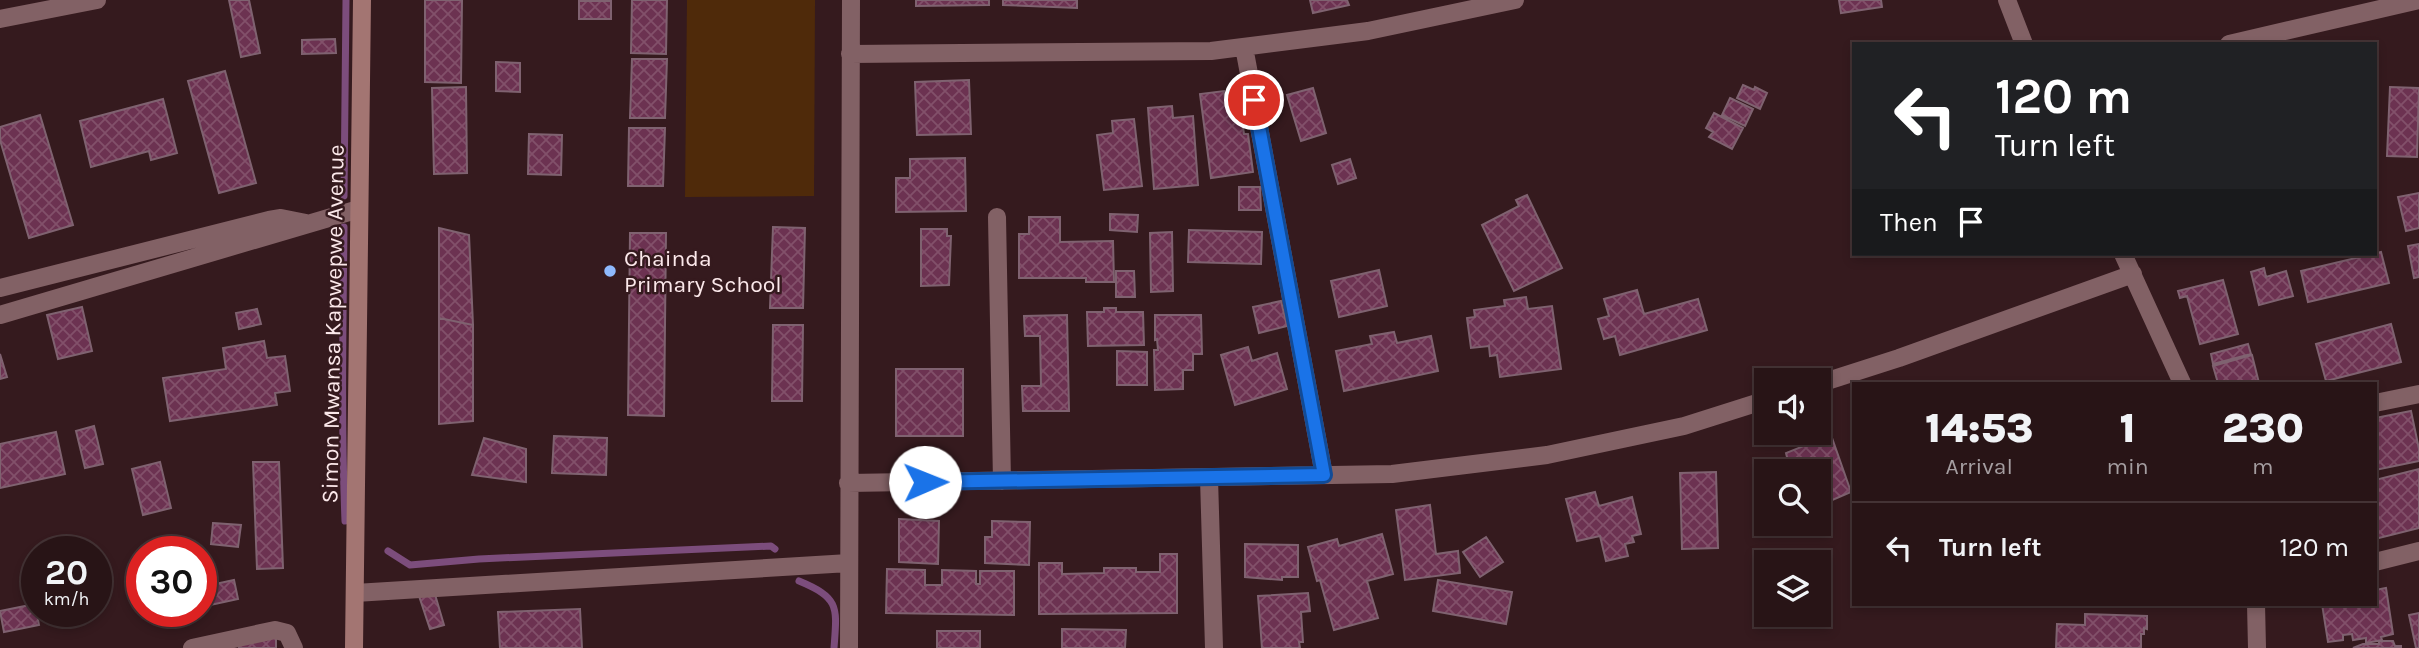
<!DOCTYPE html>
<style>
body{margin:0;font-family:Karla,sans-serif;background:#301d1f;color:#f1f3f6;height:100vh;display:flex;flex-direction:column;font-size:26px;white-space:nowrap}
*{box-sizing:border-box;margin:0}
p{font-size:23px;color:#a59ea1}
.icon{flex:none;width:38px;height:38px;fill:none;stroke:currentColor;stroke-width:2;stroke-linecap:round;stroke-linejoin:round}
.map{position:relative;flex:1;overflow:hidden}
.sheet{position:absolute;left:1852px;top:382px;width:525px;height:224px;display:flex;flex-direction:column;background:#281416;border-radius:0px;box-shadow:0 4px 10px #0003,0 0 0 2px #443335}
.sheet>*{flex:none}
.top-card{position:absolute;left:1852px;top:42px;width:525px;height:214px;border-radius:0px;box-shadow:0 4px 10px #0003,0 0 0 2px #443335;background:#202124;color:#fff;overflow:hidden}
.fabs{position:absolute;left:1754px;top:368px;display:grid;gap:14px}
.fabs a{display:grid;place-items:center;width:77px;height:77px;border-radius:0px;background:#281416;box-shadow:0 4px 10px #0003,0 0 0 2px #443335;font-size:35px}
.speed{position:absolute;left:21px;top:536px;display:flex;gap:14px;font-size:35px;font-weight:700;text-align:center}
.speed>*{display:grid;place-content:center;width:91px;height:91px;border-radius:50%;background:#281416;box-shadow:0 4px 10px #0003,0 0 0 2px #443335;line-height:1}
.speed small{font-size:18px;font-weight:400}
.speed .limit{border:10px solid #d22;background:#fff;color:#111}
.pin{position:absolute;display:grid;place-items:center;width:60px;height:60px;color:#fff;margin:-30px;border:4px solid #fff;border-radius:50%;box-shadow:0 2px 7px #0007}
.me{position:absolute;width:77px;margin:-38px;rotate:89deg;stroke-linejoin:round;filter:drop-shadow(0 0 5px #0008)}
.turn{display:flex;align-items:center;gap:24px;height:147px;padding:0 28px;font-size:32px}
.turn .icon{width:91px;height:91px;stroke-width:2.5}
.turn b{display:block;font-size:49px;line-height:60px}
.then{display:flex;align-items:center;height:66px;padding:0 28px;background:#0003;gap:14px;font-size:26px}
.eta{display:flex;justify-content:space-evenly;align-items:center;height:119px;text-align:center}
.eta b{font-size:42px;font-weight:800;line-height:49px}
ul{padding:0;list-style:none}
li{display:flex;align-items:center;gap:21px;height:91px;padding:0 28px;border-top:2px solid #443335}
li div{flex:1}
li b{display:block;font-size:26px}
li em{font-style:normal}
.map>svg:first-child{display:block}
.green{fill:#4f2a0a}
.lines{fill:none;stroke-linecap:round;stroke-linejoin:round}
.stream{stroke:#7c4d7c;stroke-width:7}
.building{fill:url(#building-cross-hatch);stroke:#7f6270;stroke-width:2}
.minor{stroke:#826165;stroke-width:18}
.secondary{stroke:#a37572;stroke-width:18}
.route-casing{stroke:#114b97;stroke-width:18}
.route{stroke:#1a73e8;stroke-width:12}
.poi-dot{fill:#8eb9fd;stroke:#351a1e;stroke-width:2.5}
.labels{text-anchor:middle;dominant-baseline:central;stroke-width:5;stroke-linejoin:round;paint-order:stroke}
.poi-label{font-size:23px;fill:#fbe8ea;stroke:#351a1e;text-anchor:start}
.street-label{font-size:23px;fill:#fbe8ea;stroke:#351a1e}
</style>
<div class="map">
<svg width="2419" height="648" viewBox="0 0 2419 648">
<defs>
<pattern id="building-cross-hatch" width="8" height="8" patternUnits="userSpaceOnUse" patternTransform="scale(1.75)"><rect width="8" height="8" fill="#6c3251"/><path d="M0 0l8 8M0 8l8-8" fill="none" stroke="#82506a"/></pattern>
</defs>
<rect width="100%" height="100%" fill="#351a1e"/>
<path class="green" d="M687,0H815L814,196L685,197Z"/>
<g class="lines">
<path class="stream" d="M344,196L346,0
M344,227C343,325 341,423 345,521
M388,551L410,565L479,559L771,546L775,549
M799,581C840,598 837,607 834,648"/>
</g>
<path class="building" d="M229,0H249L260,53L241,57Z
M425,0H462L461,83L425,82Z
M632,0H667L666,54L631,53Z
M916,0H989V5L916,6Z
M1003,0H1077V8L1003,5Z
M1310,0H1347L1349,5L1313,13Z
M1839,0H1881L1882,7L1841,13Z
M579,1H611V19H579Z
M335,39L336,53L302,54V40Z
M632,59H667L665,118H630Z
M496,62L520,63V92L496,91Z
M225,71L256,183L219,193L188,81Z
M969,80L971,134L917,135L915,82Z
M1743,85L1754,90L1755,87L1767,93L1760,109L1737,98Z
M466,87L467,173L434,174L432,88Z
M2390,87L2419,88L2417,157L2387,156Z
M1313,88L1326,133L1301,141L1287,95Z
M1224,91L1225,100L1239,99L1244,134H1248L1253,172L1211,178L1200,94Z
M1730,98L1753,109L1745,126L1722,115Z
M163,99L177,153L151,160L149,151L91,167L80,121Z
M1172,106L1173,118L1193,116L1198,185L1154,189L1148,108Z
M1714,113L1743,128L1732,149L1709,137L1713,132L1706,128Z
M40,115L73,225L29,238L0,140V127Z
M1134,119L1142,186L1104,190L1097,135L1113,133L1112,121Z
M629,128H665L663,186H628Z
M529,134L562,135L561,175L528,174Z
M965,158L966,211L896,212V178H910V159Z
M1350,159L1356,178L1338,184L1332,165Z
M1239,187H1260L1261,210H1239Z
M2419,193V228L2406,231L2398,197Z
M1527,195L1562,268L1514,291L1482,225L1519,206L1516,200Z
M1110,214L1138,215L1137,232L1110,230Z
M1029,217H1060V242L1113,241L1114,282H1086V278H1019V234H1029Z
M773,227L805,228L803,308H770Z
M439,228L469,235L473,325L439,318Z
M921,229H947V236H951L949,285L921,286Z
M1189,230L1262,232L1261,264L1188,262Z
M1172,232L1173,291L1151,292L1150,233Z
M630,233H666L664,416L628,415Z
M2419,244V277L2414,278L2408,246Z
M2381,252L2389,283L2308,302L2301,271Z
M2264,268L2266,277L2286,271L2293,296L2259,305L2251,272Z
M1379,270L1387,306L1339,317L1331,281Z
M1116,271H1134L1135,297H1116Z
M2223,280L2238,334L2200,344L2187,296L2180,298L2178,291Z
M1637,290L1644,314L1698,299L1707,330L1620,355L1615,336L1604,339L1598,319L1609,316L1604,299Z
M1526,297L1528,309L1552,306L1561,369L1500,377L1497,355L1490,356L1489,346L1471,348L1467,318L1475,317L1474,310L1505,306L1504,300Z
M1281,301L1287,326L1259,333L1253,307Z
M82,307L92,351L58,359L47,315Z
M1104,308H1116V312H1143L1144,345L1088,346L1087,312H1104Z
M257,309L261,324L239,329L236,313Z
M1067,315L1069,411H1023L1022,386H1041L1040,336H1025L1024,316Z
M1155,315H1201L1202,354H1193V370H1183V389L1155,390L1154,350H1158L1157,339L1155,340Z
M439,318L473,325V421L439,424Z
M2391,324L2401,362L2326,381L2316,344Z
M773,325H803L802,401H772Z
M1394,332L1397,343L1431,336L1438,371L1344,391L1336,351L1372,344L1370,336Z
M264,341L267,358L285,356L290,391L275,393L277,405L170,421L163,378L226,369L223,348Z
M2248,344L2251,354L2213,364L2211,354Z
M1248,347L1252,361L1277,353L1287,389L1235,405L1221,355Z
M1117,351L1147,352V385H1117Z
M0,354L7,377L0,379Z
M2252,355L2259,383H2218L2213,366Z
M896,369H963V436H896Z
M2411,411L2419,449V461L2375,470V418Z
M94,426L103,464L85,468L76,431Z
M56,432L65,474L0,488V444Z
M1831,435L1851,492L1823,504L1822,495L1818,496V471H1803L1801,465L1790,469L1786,453Z
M554,436L607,438L606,475L552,473Z
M484,438L526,449V482L472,475Z
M160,462L171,508L143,515L132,469Z
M253,462H279L283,568L257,569Z
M2419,469V528L2375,539V480Z
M1716,472L1718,548L1682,549L1680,473Z
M1595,492L1599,506L1632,497L1641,534L1632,536L1634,542L1625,544L1628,556L1606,561L1600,536L1577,541L1566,499Z
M1430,505L1436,554L1458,551L1460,573L1405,580L1396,510Z
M899,519L939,521L938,564L899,562Z
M992,521L1030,522L1029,565L985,563V537H992Z
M213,523L241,525L238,547L211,544Z
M1382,534L1393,574L1367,581L1378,618L1334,630L1320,580L1317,581L1308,547L1337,539L1339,546Z
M1486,537L1503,562L1480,577L1463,552Z
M1245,544L1298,545V577H1282V580L1245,577Z
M1160,554H1177V613L1039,614V563H1062V574L1104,573V568H1136V572H1160Z
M887,569L925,570V585H942V570L976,571V584H980V571H1014V615L886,613Z
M234,580L238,599L201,607V587Z
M1438,580L1512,592L1506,624L1433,611Z
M2386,588L2393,634L2381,637L2382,640L2366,643V638L2353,640L2352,634L2343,635V640L2328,642L2322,604H2375V590Z
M434,591L444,625L430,629L419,596Z
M1308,593L1310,611L1301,612L1303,642H1299L1300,648H1262L1258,596Z
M35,604L39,625L4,632L0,611Z
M580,609L582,648H500L498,612Z
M2419,613V648H2416L2409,615Z
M2085,614L2147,616V629L2144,628V634H2141V648H2056L2057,624L2085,625Z
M1062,629L1126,630L1125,648H1062Z
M937,631H980V648H937Z
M239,633H276V648H239Z
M2379,641H2393L2395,646H2401V648H2353L2363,644H2379Z"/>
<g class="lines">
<path class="minor" d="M2007,0L2024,44
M0,19L97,0
M2229,44L2419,0
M1244,47L1324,475
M850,54L1211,51L1368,31L1515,0
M997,217L1002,481
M2123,254L2182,383
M0,288L269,220L281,218L306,223
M0,315L359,209
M1818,384L1899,358L2133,274
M2375,403L2419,394
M1209,478L1214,648
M848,483L1392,474L1547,455L1684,426L1766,400
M2375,562L2419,551
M355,593L849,563
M2256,604L2257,648
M192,648L275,630L287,633L294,648
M849,648L851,0"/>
<path class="secondary" d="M354,648L362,0"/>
</g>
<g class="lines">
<g class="route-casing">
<path id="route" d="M925,482L1324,475L1254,100"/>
</g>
<use href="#route" class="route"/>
</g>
<circle class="poi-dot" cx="610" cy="271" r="7"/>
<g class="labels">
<g class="poi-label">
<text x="624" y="258">Chainda<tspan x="624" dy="26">Primary School</tspan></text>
</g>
<g class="street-label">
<text transform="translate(333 324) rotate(-89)">Simon Mwansa Kapwepwe Avenue</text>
</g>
</g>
</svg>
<div class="fabs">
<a><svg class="icon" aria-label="sound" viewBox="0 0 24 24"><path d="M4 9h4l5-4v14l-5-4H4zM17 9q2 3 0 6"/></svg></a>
<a><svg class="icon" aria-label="search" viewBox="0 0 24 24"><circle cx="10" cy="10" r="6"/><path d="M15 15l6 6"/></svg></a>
<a><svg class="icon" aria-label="layers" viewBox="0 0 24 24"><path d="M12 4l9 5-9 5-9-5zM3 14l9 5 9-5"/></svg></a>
</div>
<div class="speed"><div>20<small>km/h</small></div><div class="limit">30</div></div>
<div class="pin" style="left:1254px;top:100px;background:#d93025"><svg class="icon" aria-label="arrive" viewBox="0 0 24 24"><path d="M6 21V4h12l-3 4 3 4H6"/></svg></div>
<svg class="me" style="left:925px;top:482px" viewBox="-20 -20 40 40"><circle r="19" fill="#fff"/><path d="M0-13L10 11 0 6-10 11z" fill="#1a73e8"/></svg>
<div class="top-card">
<div class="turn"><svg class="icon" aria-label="left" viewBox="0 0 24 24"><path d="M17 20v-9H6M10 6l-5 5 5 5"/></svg><div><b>120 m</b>Turn left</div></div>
<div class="then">Then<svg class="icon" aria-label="arrive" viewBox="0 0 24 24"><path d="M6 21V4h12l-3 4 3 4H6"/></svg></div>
</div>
<section class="sheet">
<div class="eta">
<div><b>14:53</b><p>Arrival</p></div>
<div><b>1</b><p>min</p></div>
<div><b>230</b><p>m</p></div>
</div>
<ul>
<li><svg class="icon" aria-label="left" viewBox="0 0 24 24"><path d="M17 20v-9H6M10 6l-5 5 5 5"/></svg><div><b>Turn left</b></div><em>120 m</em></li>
</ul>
</section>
</div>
